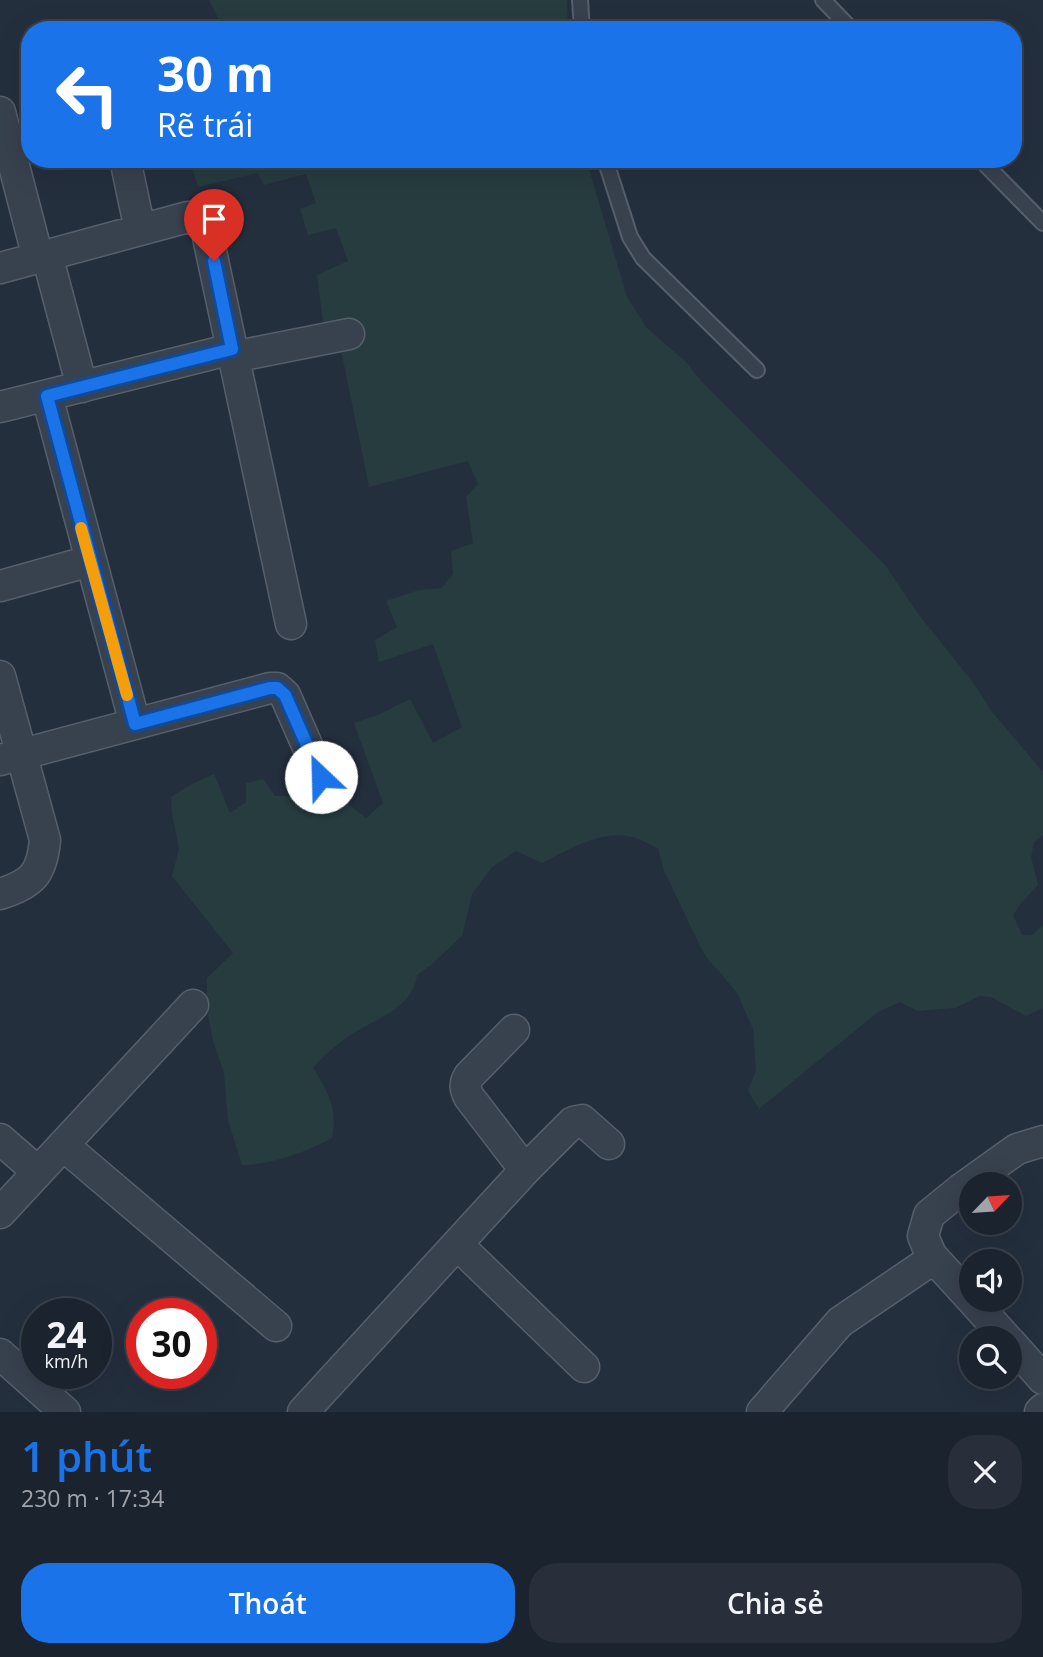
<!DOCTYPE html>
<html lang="vi">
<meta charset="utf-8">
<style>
body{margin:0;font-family:"Open Sans",sans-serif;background:#282f3a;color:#f1f3f6;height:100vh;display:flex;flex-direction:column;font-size:26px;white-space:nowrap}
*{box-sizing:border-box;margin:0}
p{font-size:23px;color:#a0a4aa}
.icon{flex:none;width:38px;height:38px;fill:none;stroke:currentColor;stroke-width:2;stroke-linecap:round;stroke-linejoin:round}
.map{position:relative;height:1412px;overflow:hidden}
.drawer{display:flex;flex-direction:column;background:#1b232e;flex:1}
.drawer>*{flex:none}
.hud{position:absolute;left:21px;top:21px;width:1001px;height:147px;border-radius:28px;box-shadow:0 7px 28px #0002,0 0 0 2px #39404a;background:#1a73e8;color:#fff;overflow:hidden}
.needle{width:46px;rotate:65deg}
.tools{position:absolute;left:959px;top:1172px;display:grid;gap:14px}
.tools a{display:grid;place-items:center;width:63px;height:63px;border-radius:50%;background:#1b232e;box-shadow:0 7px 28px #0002,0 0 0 2px #39404a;font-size:35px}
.speed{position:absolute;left:21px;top:1298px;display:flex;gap:14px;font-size:35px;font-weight:700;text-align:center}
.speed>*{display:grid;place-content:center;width:91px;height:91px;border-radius:50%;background:#1b232e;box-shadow:0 7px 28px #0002,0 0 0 2px #39404a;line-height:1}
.speed small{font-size:18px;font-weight:400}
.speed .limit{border:10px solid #d22;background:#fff;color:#111}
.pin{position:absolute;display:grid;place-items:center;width:60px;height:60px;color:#fff;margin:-72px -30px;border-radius:50% 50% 50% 0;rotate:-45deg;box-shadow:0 0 7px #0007}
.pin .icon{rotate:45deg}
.me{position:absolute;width:77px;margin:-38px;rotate:336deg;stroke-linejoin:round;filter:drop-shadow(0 0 5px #0008)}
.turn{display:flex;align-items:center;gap:24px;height:147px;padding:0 21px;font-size:32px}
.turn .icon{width:91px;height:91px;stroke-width:2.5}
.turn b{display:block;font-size:49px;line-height:60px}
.round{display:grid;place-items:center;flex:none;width:74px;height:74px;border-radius:28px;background:#282f3a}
.overview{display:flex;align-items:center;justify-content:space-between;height:119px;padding:0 21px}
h1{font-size:42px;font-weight:600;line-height:52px;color:#1a73e8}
.action{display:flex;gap:14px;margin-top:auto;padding:14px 21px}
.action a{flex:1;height:80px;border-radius:28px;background:#1a73e8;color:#fff;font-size:28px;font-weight:600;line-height:80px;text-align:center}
.action a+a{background:#282f3a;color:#f1f3f6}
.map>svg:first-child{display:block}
.green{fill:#263c3f}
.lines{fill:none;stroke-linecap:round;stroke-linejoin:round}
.lane-casing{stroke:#565f6c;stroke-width:18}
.street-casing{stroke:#565f6c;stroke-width:33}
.lane{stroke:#38414e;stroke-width:14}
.street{stroke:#38414e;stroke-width:30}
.route-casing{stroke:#114b97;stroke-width:18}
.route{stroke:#1a73e8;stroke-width:12}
.slow{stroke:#f59e0b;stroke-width:12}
</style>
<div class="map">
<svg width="1043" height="1412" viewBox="0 0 1043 1412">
<rect width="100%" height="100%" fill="#242f3e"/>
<path class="green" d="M209,0H567L568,30H224Z
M189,159H586L627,297L646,327L686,362L703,383L885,565L916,611L975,685L992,712L1043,772V835L1034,842L1031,857L1038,885L1022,902L1013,915L1022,935H1032L1043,925V1008L1026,1016L991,997L980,996L955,1008L918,1011L900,1002L878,1012L759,1109L748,1091L756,1070L753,1029L737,993L704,954L664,871L658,848C650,845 641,839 632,837C602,829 568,850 542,863L516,851L492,867L472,894L462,936L431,965L417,975C413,1010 371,1020 346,1038C334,1046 324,1057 313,1067C328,1093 338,1107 332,1138C304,1153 273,1164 242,1165L228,1120L224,1073L213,1041L207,1009V978L233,953L172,876L179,849L172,813L171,797L190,785L214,774L230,813L246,802V783L263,779L275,796H293L328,788L366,818L383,803L354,723L378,715L410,699L433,743L462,727L433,644L379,662L375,640L397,627L386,601L419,590L442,588L453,574L451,551L473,543L466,497L478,484L468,461L369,487L341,350L323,321L317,275L348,261L336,228L308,235L300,209L316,203L306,174L264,185L258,173L198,187Z"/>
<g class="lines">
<g class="lane-casing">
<path id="lane" d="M580,0L582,30
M823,0L852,30
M605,159L630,237L643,258L757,370
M980,159L1043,223"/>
</g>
<g class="street-casing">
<path id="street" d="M0,112L38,258
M125,159L140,230
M47,255L82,387
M0,268L188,217L198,219L206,228L291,624
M233,357L349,334
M47,396L135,724
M0,407L232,349
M0,586L90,561
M0,676L45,840C42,874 32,884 0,894
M0,760L270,688H277L285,695L321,777
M514,1030L469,1076C464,1084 465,1089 469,1097L525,1170
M0,1139L38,1172
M63,1145L276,1326
M0,1213L193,1005
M457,1244L584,1367
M931,1255L971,1299
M972,1300L1007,1339
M1010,1342L1043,1379
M0,1354L65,1412
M303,1412L525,1170L573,1122L582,1120L609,1144
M762,1412L840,1322L924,1265L931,1255L923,1236L929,1215L961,1189L1017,1149L1043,1141
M1040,1412L1043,1409"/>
</g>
<use href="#lane" class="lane"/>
<use href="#street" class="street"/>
</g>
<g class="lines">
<g class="route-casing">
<path id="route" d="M214,261L232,349L47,396L135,724L270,688H277L285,695L321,777"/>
</g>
<use href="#route" class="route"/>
<path class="slow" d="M81,528L127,695"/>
</g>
</svg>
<div class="tools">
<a><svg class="needle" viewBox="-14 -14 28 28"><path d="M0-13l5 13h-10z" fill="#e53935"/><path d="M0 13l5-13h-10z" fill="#a0a4aa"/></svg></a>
<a><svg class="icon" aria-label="sound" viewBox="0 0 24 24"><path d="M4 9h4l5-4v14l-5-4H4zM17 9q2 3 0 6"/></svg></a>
<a><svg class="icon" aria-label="search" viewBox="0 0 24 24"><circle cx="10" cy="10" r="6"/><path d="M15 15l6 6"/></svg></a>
</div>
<div class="speed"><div>24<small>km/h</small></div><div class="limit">30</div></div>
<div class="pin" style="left:214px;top:261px;background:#d93025"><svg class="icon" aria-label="arrive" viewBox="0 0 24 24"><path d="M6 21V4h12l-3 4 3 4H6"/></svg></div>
<svg class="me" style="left:321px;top:777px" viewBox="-20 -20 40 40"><circle r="19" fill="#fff"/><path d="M0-13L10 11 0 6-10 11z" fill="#1a73e8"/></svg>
<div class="hud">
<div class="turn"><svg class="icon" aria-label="left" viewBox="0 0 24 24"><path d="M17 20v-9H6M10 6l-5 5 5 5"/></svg><div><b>30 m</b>Rẽ trái</div></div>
</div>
</div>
<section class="drawer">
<div class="overview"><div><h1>1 phút</h1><p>230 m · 17:34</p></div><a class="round"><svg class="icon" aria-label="close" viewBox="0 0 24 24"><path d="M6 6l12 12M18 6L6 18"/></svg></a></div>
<div class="action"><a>Thoát</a><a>Chia sẻ</a></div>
</section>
